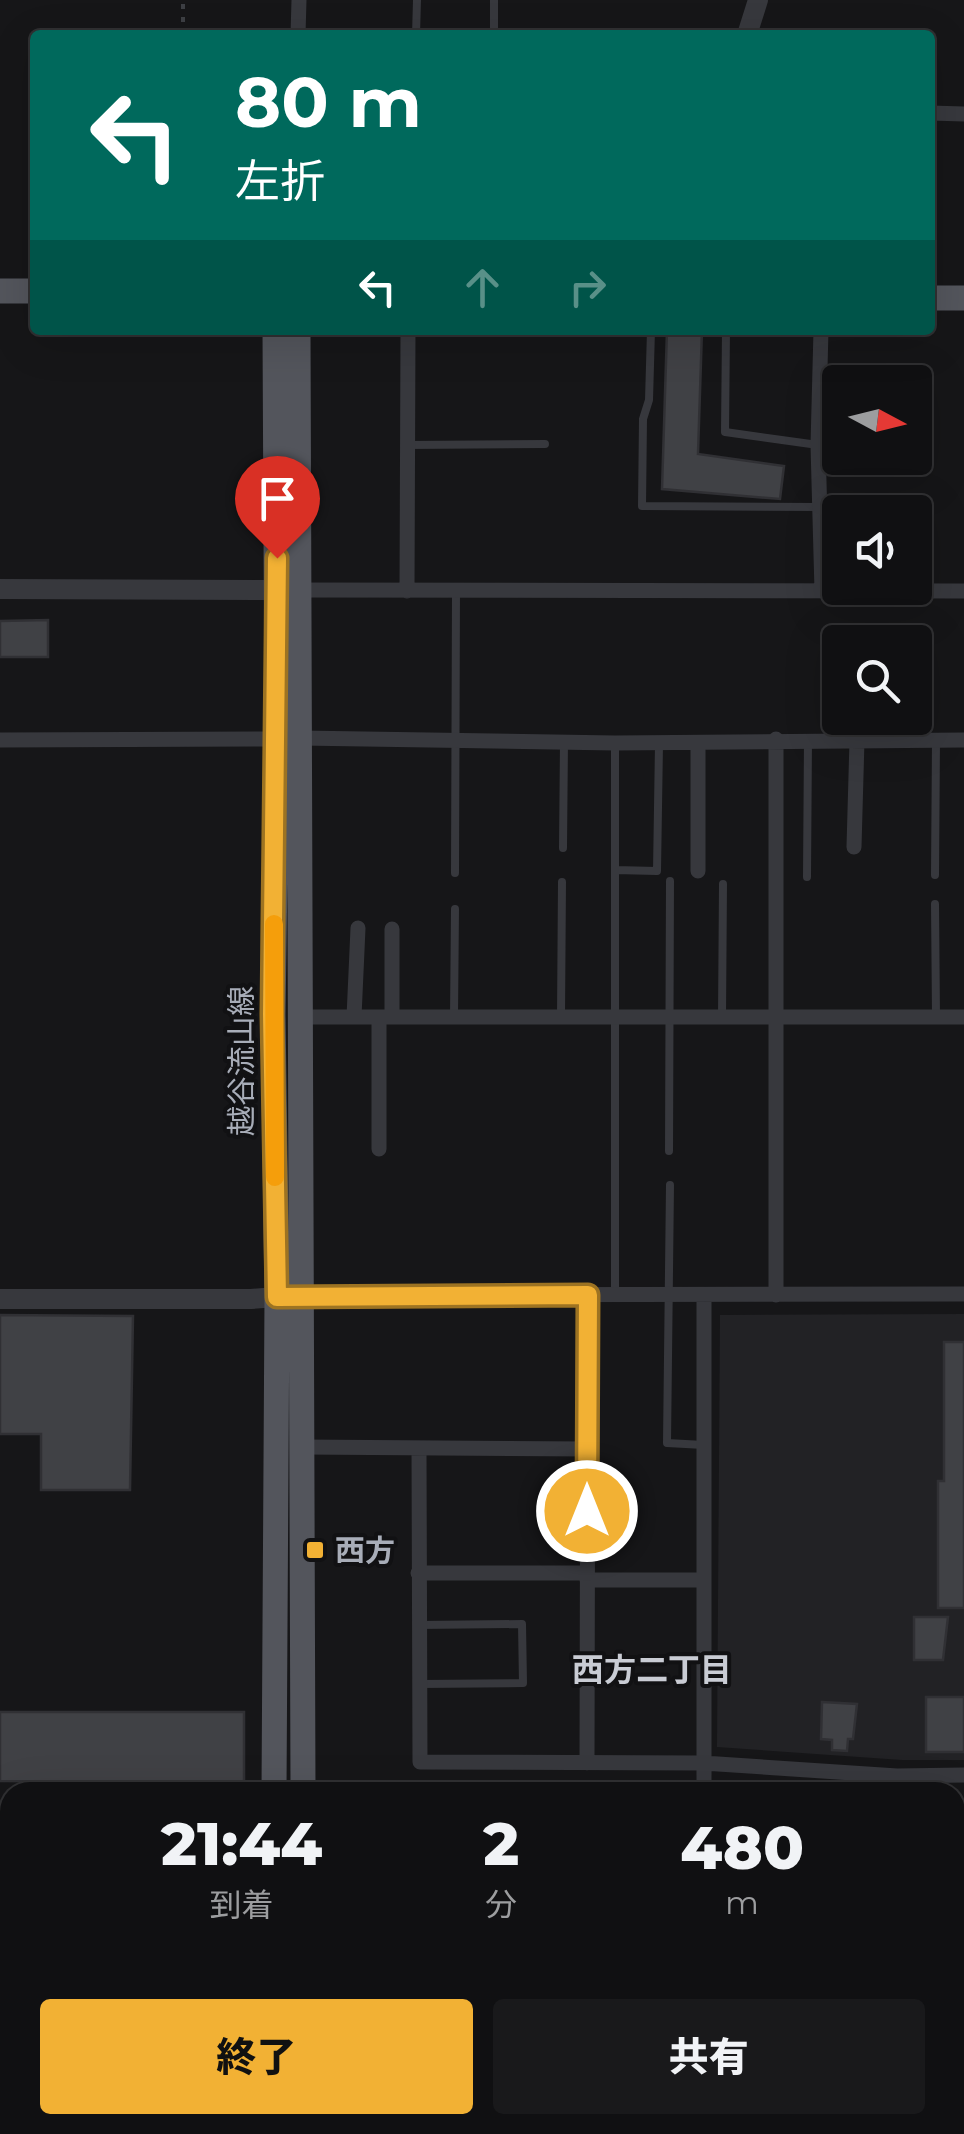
<!DOCTYPE html>
<html lang="ja">
<meta charset="utf-8">
<style>
body{margin:0;font-family:Montserrat,"Noto Sans JP",sans-serif;background:#19191b;color:#f1f3f6;height:100vh;display:flex;flex-direction:column;font-size:38px;white-space:nowrap}
*{box-sizing:border-box;margin:0}
p{font-size:32px;color:#9c9d9f}
.icon{flex:none;width:55px;height:55px;fill:none;stroke:currentColor;stroke-width:2;stroke-linecap:round;stroke-linejoin:round}
.map{position:relative;flex:1;overflow:hidden}
.drawer{position:absolute;left:0px;top:1782px;width:965px;height:352px;display:flex;flex-direction:column;background:#101012;border-radius:30px 30px 0 0;box-shadow:0 10px 40px #0002,0 0 0 2px #303032}
.drawer>*{flex:none}
.guide{position:absolute;left:30px;top:30px;width:905px;height:305px;border-radius:10px;box-shadow:0 10px 40px #0002,0 0 0 2px #303032;background:#00695c;color:#fff;overflow:hidden}
.needle{width:65px;rotate:97deg}
.tools{position:absolute;left:822px;top:365px;display:grid;gap:20px}
.tools a{display:grid;place-items:center;width:110px;height:110px;border-radius:10px;background:#101012;box-shadow:0 10px 40px #0002,0 0 0 2px #303032;font-size:50px}
.pin{position:absolute;display:grid;place-items:center;width:85px;height:85px;color:#fff;margin:-102px -42px;border-radius:50% 50% 50% 0;rotate:-45deg;box-shadow:0 0 10px #0007}
.pin .icon{rotate:45deg}
.me{position:absolute;width:110px;margin:-55px;rotate:0deg;stroke-linejoin:round;filter:drop-shadow(0 0 8px #0008)}
.turn{display:flex;align-items:center;gap:35px;height:210px;padding:0 40px;font-size:45px}
.turn .icon{width:130px;height:130px;stroke-width:2.5}
.turn b{display:block;font-size:70px;line-height:85px}
.lanes{display:flex;align-items:center;height:95px;padding:0 40px;background:#0003;justify-content:center;gap:50px;direction:ltr}
.lanes .off{opacity:.35}
.eta{display:flex;justify-content:space-evenly;align-items:center;height:170px;text-align:center}
.eta b{font-size:60px;font-weight:800;line-height:70px}
.action{display:flex;gap:20px;margin-top:auto;padding:20px 40px}
.action a{flex:1;height:115px;border-radius:10px;background:#f2b134;color:#111;font-size:40px;font-weight:800;line-height:115px;text-align:center}
.action a+a{background:#19191b;color:#f1f3f6}
.map>svg:first-child{display:block}
.built{fill:#222225}
.lines{fill:none;stroke-linecap:round;stroke-linejoin:round}
.stream{stroke:#2c353c;stroke-width:5}
.building{fill:#404145;stroke:#303034;stroke-width:2.5}
.path{stroke:#3d3f44;stroke-width:4;stroke-dasharray:5 8;stroke-linecap:butt}
.service{stroke:#37383d;stroke-width:8}
.minor{stroke:#37383d;stroke-width:15}
.tertiary{stroke:#37383d;stroke-width:20}
.secondary{stroke:#45474d;stroke-width:22}
.primary{stroke:#53555c;stroke-width:25}
.route-casing{stroke:#9d7322;stroke-width:25}
.route{stroke:#f2b134;stroke-width:18}
.slow{stroke:#f59e0b;stroke-width:18}
.poi-dot{fill:#f2b134;stroke:#111113;stroke-width:4}
.labels{text-anchor:middle;dominant-baseline:central;stroke-width:8;stroke-linejoin:round;paint-order:stroke}
.street-label{font-size:30px;fill:#a8adb8;stroke:#111113}
.poi-label{font-size:30px;font-weight:bold;fill:#a8adb8;stroke:#111113;text-anchor:start}
.neighbourhood-label{font-size:32px;font-weight:bold;fill:#c9ccd4;stroke:#111113}
</style>
<div class="map">
<svg width="964" height="2134" viewBox="0 0 964 2134">
<rect width="100%" height="100%" fill="#161618"/>
<path class="built" d="M964,1314V1760H902L717,1747L720,1315Z"/>
<g class="lines">
<path class="stream" d="M0,2011L10,2009
M955,2100L964,2098
M804,2134L844,2125"/>
</g>
<path class="building" d="M667,330H702L698,454L784,466L780,499L662,489Z
M48,620V657H0V621Z
M0,1315L133,1316L130,1490H41V1434H0Z
M944,1342H964V1608H938V1481H944Z
M914,1617H948L943,1660H914Z
M926,1697H964V1752H926Z
M822,1702L857,1704L853,1739H848L847,1751L832,1750V1740L821,1739Z
M0,1712H244V1782L0,1781Z"/>
<g class="lines">
<path class="path" d="M183,35V0"/>
<path class="service" d="M416,35L417,0
M494,35V0
M651,330L649,400L643,419L642,506L820,507
M726,330L725,432L818,445
M407,445L545,444
M615,744V870L657,871L659,744
M563,848L564,741
M455,873L456,592
M935,875L936,740
M807,877L808,739
M935,904L936,1017
M561,1015L562,882
M454,1016L455,909
M722,1016L723,884
M669,1151L670,881
M670,1185L667,1443L704,1445
M615,1296V870
M418,1625L522,1624L523,1683L420,1684"/>
<path class="minor" d="M298,35L299,0
M930,113L964,114
M821,330L818,445L822,591
M291,590L964,591
M407,591L408,330
M300,738L615,743L964,740
M776,739V1295
M0,740L277,739
M698,743V871
M854,847L857,740
M392,1016V929
M301,1017H964
M354,1017L358,928
M379,1017V1149
M301,1295L964,1294
M302,1447L587,1449
M419,1449L420,1762L703,1763L897,1776L964,1775
M418,1573H586
M587,1580H703
M587,1763L588,1295
M704,1792V1296
M955,1977L964,1978
M0,2025L10,2023
M955,2090L964,2089
M432,2125V2134
M580,2125L581,2134
M750,2134L788,2125"/>
<path class="tertiary" d="M747,35L758,0
M0,589L277,590
M0,1299H251L289,1296"/>
<path class="secondary" d="M0,1858H10
M955,1872L964,1873"/>
<path class="primary" d="M0,291H35
M930,298H964
M298,330L303,1792
M274,1792L277,1297L273,1014L277,739L275,330
M274,2125V2134
M300,2134V2125"/>
</g>
<g class="lines">
<g class="route-casing">
<path id="route" d="M277,558L272,1014L277,1297L588,1295L587,1511"/>
</g>
<use href="#route" class="route"/>
<path class="slow" d="M274,924L275,1177"/>
</g>
<rect class="poi-dot" x="305" y="1540" width="20" height="20" rx="5"/>
<g class="labels">
<g class="street-label">
<text transform="translate(241 1061) rotate(-90)">越谷流山線</text>
</g>
<g class="poi-label">
<text x="335" y="1550">西方</text>
</g>
<g class="neighbourhood-label">
<text x="652" y="1669">西方二丁目</text>
</g>
</g>
</svg>
<div class="tools">
<a><svg class="needle" viewBox="-14 -14 28 28"><path d="M0-13l5 13h-10z" fill="#e53935"/><path d="M0 13l5-13h-10z" fill="#9c9d9f"/></svg></a>
<a><svg class="icon" aria-label="sound" viewBox="0 0 24 24"><path d="M4 9h4l5-4v14l-5-4H4zM17 9q2 3 0 6"/></svg></a>
<a><svg class="icon" aria-label="search" viewBox="0 0 24 24"><circle cx="10" cy="10" r="6"/><path d="M15 15l6 6"/></svg></a>
</div>
<div class="pin" style="left:277px;top:558px;background:#d93025"><svg class="icon" aria-label="arrive" viewBox="0 0 24 24"><path d="M6 21V4h12l-3 4 3 4H6"/></svg></div>
<svg class="me" style="left:587px;top:1511px" viewBox="-20 -20 40 40"><circle r="17" fill="#f2b134" stroke="#fff" stroke-width="3"/><path d="M0-11L8 9 0 5-8 9z" fill="#fff"/></svg>
<div class="guide">
<div class="turn"><svg class="icon" aria-label="left" viewBox="0 0 24 24"><path d="M17 20v-9H6M10 6l-5 5 5 5"/></svg><div><b>80 m</b>左折</div></div>
<div class="lanes"><svg class="icon" aria-label="left" viewBox="0 0 24 24"><path d="M17 20v-9H6M10 6l-5 5 5 5"/></svg><svg class="icon off" aria-label="ahead" viewBox="0 0 24 24"><path d="M12 20V5M6 11l6-6 6 6"/></svg><svg class="icon off" aria-label="right" viewBox="0 0 24 24"><path d="M7 20v-9h11M14 6l5 5-5 5"/></svg></div>
</div>
<section class="drawer">
<div class="eta">
<div><b>21:44</b><p>到着</p></div>
<div><b>2</b><p>分</p></div>
<div><b>480</b><p>m</p></div>
</div>
<div class="action"><a>終了</a><a>共有</a></div>
</section>
</div>
